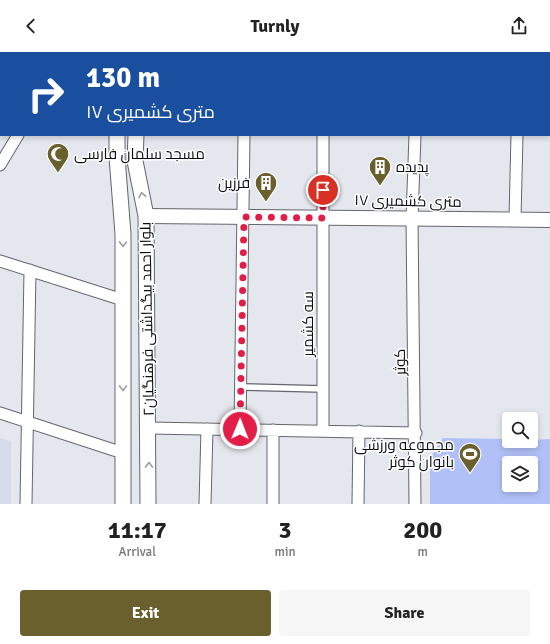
<!DOCTYPE html>
<meta charset="utf-8">
<style>
body{margin:0;font-family:Signika,Cairo,sans-serif;background:#f6f6f6;color:#222;height:100vh;display:flex;flex-direction:column;font-size:15px;white-space:nowrap}
*{box-sizing:border-box;margin:0}
p{font-size:13px;color:#767676}
.icon{flex:none;width:22px;height:22px;fill:none;stroke:currentColor;stroke-width:2;stroke-linecap:round;stroke-linejoin:round}
.map{position:relative;height:452px;overflow:hidden}
.sheet{display:flex;flex-direction:column;background:#fff;flex:1}
.sheet>*{flex:none}
.hud{position:absolute;left:0px;top:0px;width:550px;height:84px;box-shadow:0 2px 6px #0003;background:#1a4fa0;color:#fff;overflow:hidden}
.fabs{position:absolute;left:502px;top:360px;display:grid;gap:8px}
.fabs a{display:grid;place-items:center;width:36px;height:36px;border-radius:4px;background:#fff;box-shadow:0 2px 6px #0003;font-size:20px}
.pin{position:absolute;display:grid;place-items:center;width:34px;height:34px;color:#fff;margin:-17px;border:2px solid #fff;border-radius:50%;box-shadow:0 1px 4px #0007}
.me{position:absolute;width:44px;margin:-22px;rotate:1deg;stroke-linejoin:round;filter:drop-shadow(0 0 3px #0008)}
.turn{display:flex;align-items:center;gap:14px;height:84px;padding:0 20px;font-size:18px}
.turn .icon{width:52px;height:52px;stroke-width:2.5}
.turn b{display:block;font-size:28px;line-height:34px}
.eta{display:flex;justify-content:space-evenly;align-items:center;height:68px;text-align:center}
.eta b{font-size:24px;font-weight:700;line-height:28px}
.cta{display:flex;gap:8px;margin-top:auto;padding:8px 20px}
.cta a{flex:1;height:46px;border-radius:4px;background:#6a602d;color:#fff;font-size:16px;font-weight:700;line-height:46px;text-align:center}
.cta a+a{background:#f6f6f6;color:#222}
header{display:flex;justify-content:space-between;align-items:center;height:52px;padding:0 20px;background:#fff;font-size:18px;font-weight:700}
.map>svg:first-child{display:block}
.built{fill:#d6dbe9}
.green{fill:#b1c1f8;fill-rule:evenodd}
.lines{fill:none;stroke-linecap:round;stroke-linejoin:round}
.service-casing{stroke:#64666c;stroke-width:8}
.minor-casing{stroke:#64666c;stroke-width:13}
.tertiary-casing{stroke:#64666c;stroke-width:16}
.secondary-casing{stroke:#64666c;stroke-width:17}
.service{stroke:#fff;stroke-width:5.5}
.minor{stroke:#fff;stroke-width:11}
.tertiary{stroke:#fff;stroke-width:14}
.secondary{stroke:#fff;stroke-width:15}
.oneway{stroke:#9d9d9e}
.route{stroke:#e11d48;stroke-width:7;stroke-dasharray:0 12.6}
.labels{text-anchor:middle;dominant-baseline:central;stroke-width:3;stroke-linejoin:round;paint-order:stroke}
.poi-label{font-size:15px;fill:#0a0b0d;stroke:#fff;text-anchor:start}
.street-label{font-size:15px;fill:#0a0b0d;stroke:#fff}
</style>
<header><svg class="icon" aria-label="back" viewBox="0 0 24 24"><path d="M15 5l-7 7 7 7"/></svg>Turnly<svg class="icon" aria-label="share" viewBox="0 0 24 24"><path d="M12 15V3M7 8l5-5 5 5M5 13v7h14v-7"/></svg></header>
<div class="map">
<svg width="550" height="452" viewBox="0 0 550 452">
<rect width="100%" height="100%" fill="#e5e7ee"/>
<path class="built" d="M0,386L11,389V452H0Z"/>
<path class="green" d="M443,386L509,387V389L550,387V452H430V406ZM509,411H531V433H509Z"/>
<g class="lines">
<g class="service-casing">
<path id="service" d="M241,335L323,337"/>
</g>
<g class="minor-casing">
<path id="minor" d="M323,0V1
M421,0L465,1
M68,1V0
M244,1V0
M518,1V0
M549,3H550
M415,83L412,167L415,452
M0,113L18,83
M515,167L517,83
M0,209L123,248
M0,361L123,401
M149,376L416,381
M240,377L244,83
M273,378V452
M323,379V83
M26,452L30,218
M205,452L207,377
M358,452L359,379"/>
</g>
<g class="tertiary-casing">
<path id="tertiary" d="M146,164L550,168"/>
</g>
<g class="secondary-casing">
<path id="secondary" d="M119,1V0
M137,1V0
M117,83V105L123,182V452
M136,83L135,109L146,164L148,452"/>
</g>
<use href="#service" class="service"/>
<use href="#minor" class="minor"/>
<use href="#tertiary" class="tertiary"/>
<use href="#secondary" class="secondary"/>
</g>
<defs><path id="oneway-chevron" d="M-2-3.5L2.5 0L-2 3.5" fill="none" stroke-width="1.6" stroke-linecap="round" stroke-linejoin="round"/></defs>
<g class="oneway">
<use href="#oneway-chevron" transform="translate(142 143) rotate(-101)"/>
<use href="#oneway-chevron" transform="translate(123 192) rotate(91)"/>
<use href="#oneway-chevron" transform="translate(123 336) rotate(90)"/>
<use href="#oneway-chevron" transform="translate(149 413) rotate(-90)"/>
</g>
<g class="lines">
<path class="route" d="M240,377L244,165L323,166V138"/>
</g>
<defs>
<g id="mosque-pin" transform="scale(1.15)"><path d="M0 17L-7.5 6A9.5 9.5 0 1 1 7.5 6Z" fill="#6a602d" stroke="#fff"/><path d="M3.5-4.9A6 6 0 1 0 3.5 4.9A5 5 0 1 1 3.5-4.9Z" fill="#fff"/></g>
<g id="building-pin" transform="scale(1.15)"><path d="M0 17L-7.5 6A9.5 9.5 0 1 1 7.5 6Z" fill="#6a602d" stroke="#fff"/><path d="M-4-6H4V6H1V3H-1V6H-4ZM-2.5-4.3h1.7v1.8h-1.7ZM.8-4.3h1.7v1.8H.8ZM-2.5-1h1.7V.8h-1.7ZM.8-1h1.7V.8H.8Z" fill="#fff"/></g>
<g id="stadium-pin" transform="scale(1.15)"><path d="M0 17L-7.5 6A9.5 9.5 0 1 1 7.5 6Z" fill="#6a602d" stroke="#fff"/><path d="M0-5a6.5 5 0 1 0 0 10a6.5 5 0 1 0 0-10ZM-3.5-1.8h7v3.6h-7Z" fill="#fff"/></g>
</defs>
<g fill-rule="evenodd">
<use href="#mosque-pin" x="58" y="102"/>
<use href="#building-pin" x="380" y="115"/>
<use href="#building-pin" x="266" y="131"/>
<use href="#stadium-pin" x="470" y="402"/>
</g>
<g class="labels">
<g class="poi-label">
<text x="74" y="102">مسجد سلمان فارسی</text>
<text x="396" y="115">پدیده</text>
<text x="250" y="131" text-anchor="end">فرزین</text>
<text x="454" y="393" text-anchor="end">مجموعه ورزشی<tspan x="454" dy="17">بانوان کوثر</tspan></text>
</g>
<g class="street-label">
<text transform="translate(408 149) rotate(1)">۱۷ متری کشمیری</text>
<text transform="translate(147 267) rotate(-91)">بلوار احمد بیگداشتی فرهنگیان۲</text>
<text transform="translate(308 272) rotate(-90)">سه کشمیر</text>
<text transform="translate(400 310) rotate(-91)">کوثر</text>
</g>
</g>
</svg>
<div class="fabs">
<a><svg class="icon" aria-label="search" viewBox="0 0 24 24"><circle cx="10" cy="10" r="6"/><path d="M15 15l6 6"/></svg></a>
<a><svg class="icon" aria-label="layers" viewBox="0 0 24 24"><path d="M12 4l9 5-9 5-9-5zM3 14l9 5 9-5"/></svg></a>
</div>
<div class="pin" style="left:323px;top:138px;background:#d93025"><svg class="icon" aria-label="arrive" viewBox="0 0 24 24"><path d="M6 21V4h12l-3 4 3 4H6"/></svg></div>
<svg class="me" style="left:240px;top:377px" viewBox="-20 -20 40 40"><circle r="17" fill="#e11d48" stroke="#fff" stroke-width="3"/><path d="M0-11L8 9 0 5-8 9z" fill="#fff"/></svg>
<div class="hud">
<div class="turn"><svg class="icon" aria-label="right" viewBox="0 0 24 24"><path d="M7 20v-9h11M14 6l5 5-5 5"/></svg><div><b>130 m</b>۱۷ متری کشمیری</div></div>
</div>
</div>
<section class="sheet">
<div class="eta">
<div><b>11:17</b><p>Arrival</p></div>
<div><b>3</b><p>min</p></div>
<div><b>200</b><p>m</p></div>
</div>
<div class="cta"><a>Exit</a><a>Share</a></div>
</section>
